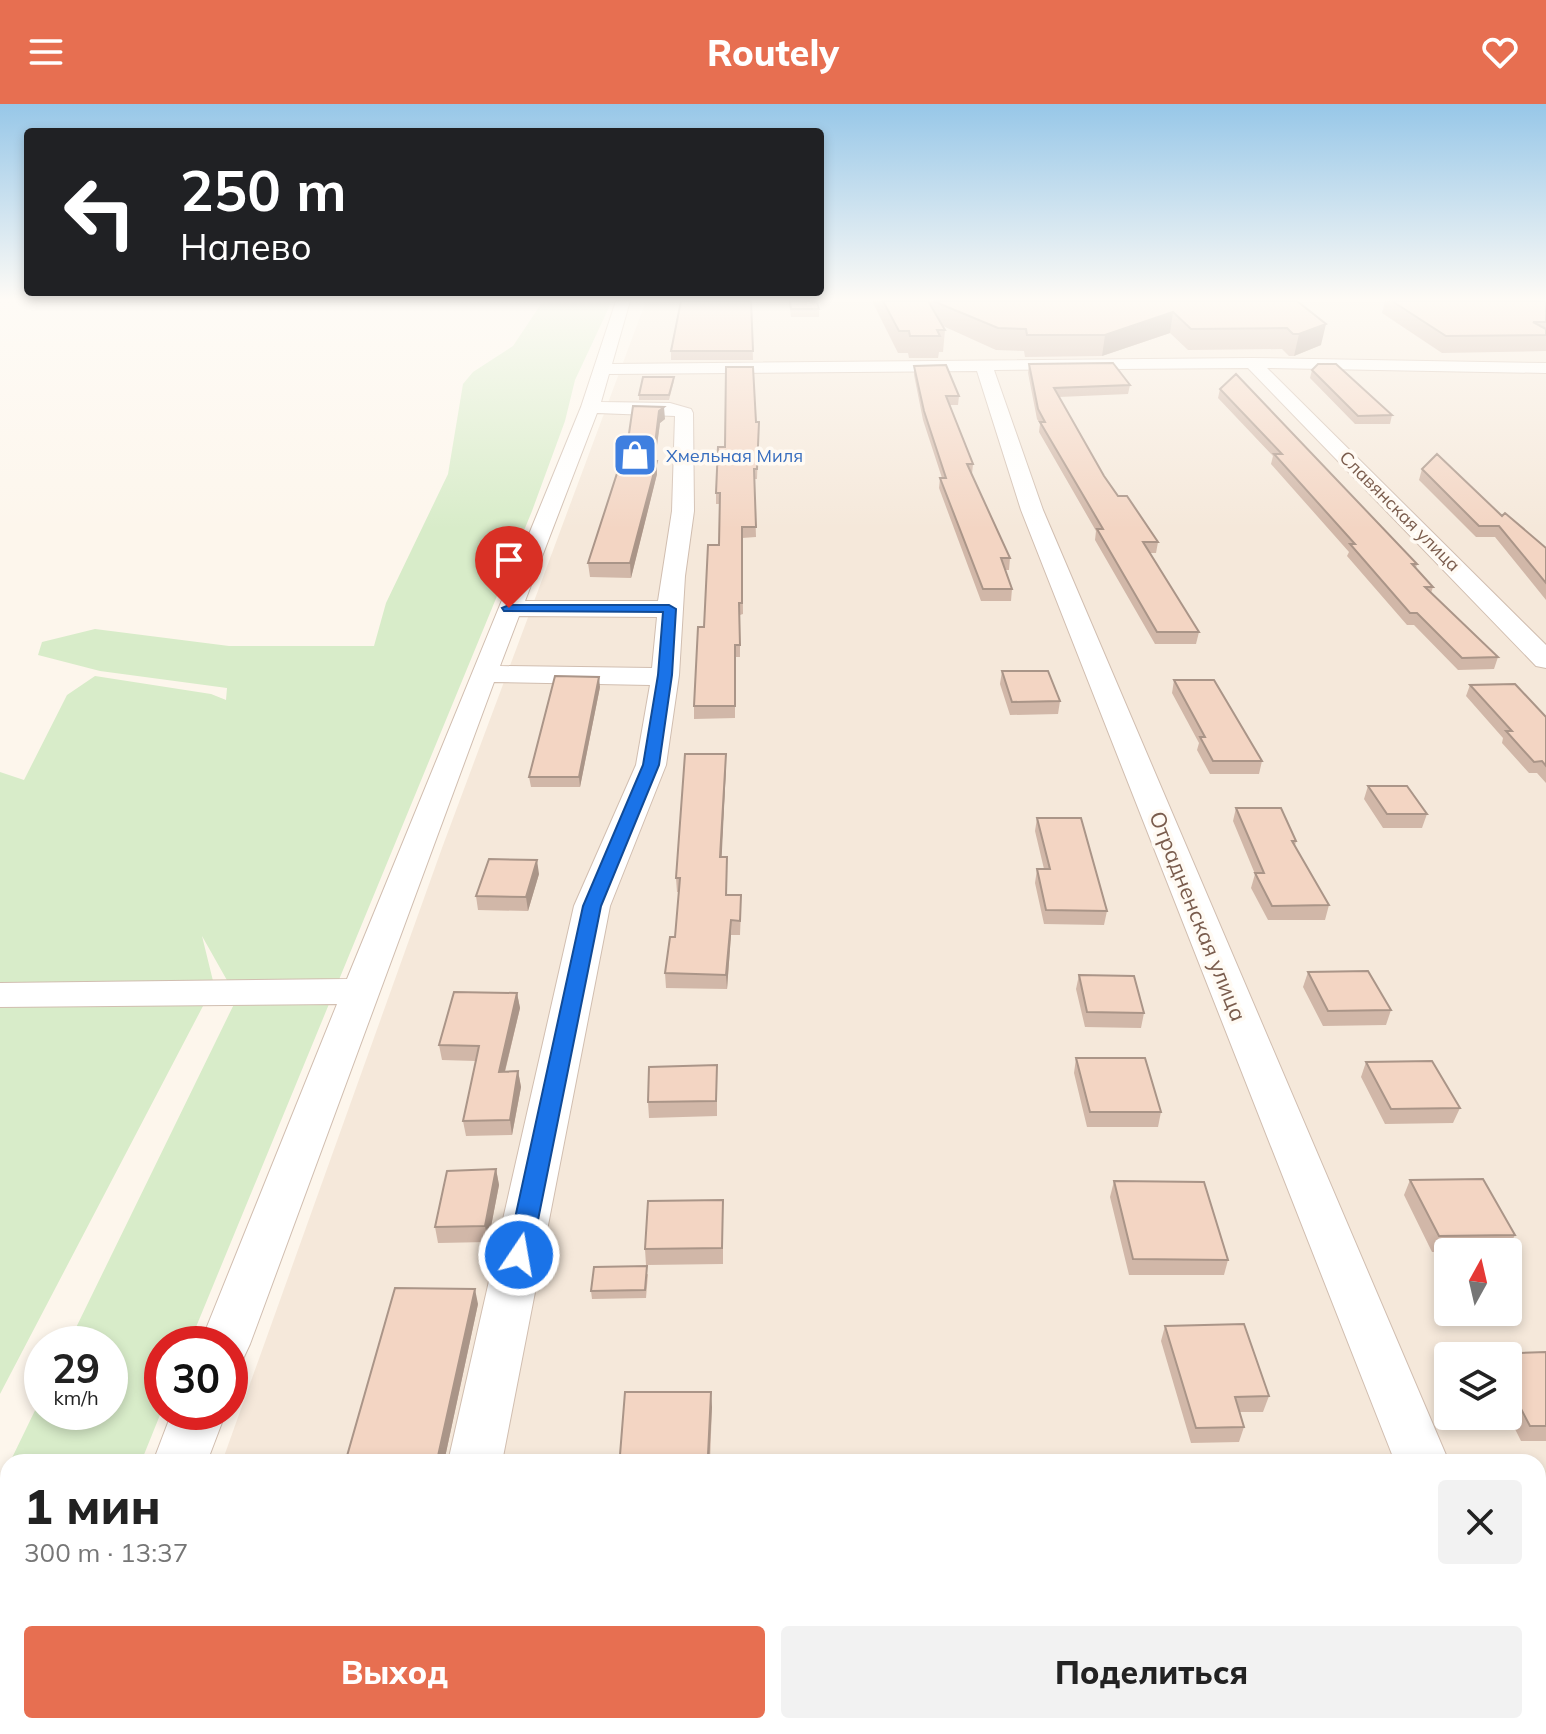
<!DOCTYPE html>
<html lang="ru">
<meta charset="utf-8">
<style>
body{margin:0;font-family:Mulish,sans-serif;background:#f2f2f2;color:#222;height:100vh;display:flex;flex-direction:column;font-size:30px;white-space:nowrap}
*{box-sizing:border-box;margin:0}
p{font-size:26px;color:#767676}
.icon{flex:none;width:44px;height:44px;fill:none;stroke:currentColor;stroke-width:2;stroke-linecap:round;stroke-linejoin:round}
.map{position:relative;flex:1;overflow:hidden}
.panel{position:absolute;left:0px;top:1350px;width:1546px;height:280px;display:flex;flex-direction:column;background:#fff;border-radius:24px 24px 0 0;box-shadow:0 4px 12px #0003}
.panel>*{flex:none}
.hud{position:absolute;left:24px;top:24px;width:800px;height:168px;border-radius:8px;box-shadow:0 4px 12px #0003;background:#202124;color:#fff;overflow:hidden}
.needle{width:52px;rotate:8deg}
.tools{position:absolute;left:1434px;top:1134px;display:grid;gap:16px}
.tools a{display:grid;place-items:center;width:88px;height:88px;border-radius:8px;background:#fff;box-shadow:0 4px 12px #0003;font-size:40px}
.speed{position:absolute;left:24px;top:1222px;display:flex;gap:16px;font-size:40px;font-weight:700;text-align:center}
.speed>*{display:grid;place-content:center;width:104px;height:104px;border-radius:50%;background:#fff;box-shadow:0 4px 12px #0003;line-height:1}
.speed small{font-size:20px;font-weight:400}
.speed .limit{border:12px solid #d22;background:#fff;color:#111}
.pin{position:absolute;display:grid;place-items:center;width:68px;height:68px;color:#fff;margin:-82px -34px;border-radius:50% 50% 50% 0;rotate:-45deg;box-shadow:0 0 8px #0007}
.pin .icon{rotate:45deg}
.me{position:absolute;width:88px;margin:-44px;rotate:12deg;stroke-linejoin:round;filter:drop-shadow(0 0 6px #0008)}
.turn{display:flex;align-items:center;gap:28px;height:168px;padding:0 24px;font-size:36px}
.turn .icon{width:104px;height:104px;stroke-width:2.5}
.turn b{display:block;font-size:56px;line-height:68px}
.round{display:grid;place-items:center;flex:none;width:84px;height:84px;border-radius:8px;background:#f2f2f2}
.headline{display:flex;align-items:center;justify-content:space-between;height:136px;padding:0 24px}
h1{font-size:48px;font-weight:800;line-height:60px}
.cta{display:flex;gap:16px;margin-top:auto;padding:16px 24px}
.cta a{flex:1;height:92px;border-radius:8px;background:#e76f51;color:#fff;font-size:32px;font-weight:800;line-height:92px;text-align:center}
.cta a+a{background:#f2f2f2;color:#222}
header{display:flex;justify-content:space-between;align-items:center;height:104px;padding:0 24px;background:#e76f51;color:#fff;font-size:36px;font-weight:800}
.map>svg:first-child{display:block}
.residential{fill:#f5e8da;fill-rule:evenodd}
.green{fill:#d8ecc9}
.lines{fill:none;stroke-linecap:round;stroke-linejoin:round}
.minor-casing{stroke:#d1beb0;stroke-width:2}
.minor{fill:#fff;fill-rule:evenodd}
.wall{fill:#d1b7a8}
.shaded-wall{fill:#aa9588}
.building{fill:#f3d5c3;stroke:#aa9588;stroke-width:2}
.route{fill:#1a73e8;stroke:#114b97;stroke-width:2}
.labels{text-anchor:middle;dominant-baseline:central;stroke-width:7;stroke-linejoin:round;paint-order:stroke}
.far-shop-label{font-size:18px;fill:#366cbe;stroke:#fffaf3;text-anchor:start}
.far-street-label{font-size:18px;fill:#7a5c4d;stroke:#fffaf3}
.street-label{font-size:22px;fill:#7a5c4d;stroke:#fffaf3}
</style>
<header><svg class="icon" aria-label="menu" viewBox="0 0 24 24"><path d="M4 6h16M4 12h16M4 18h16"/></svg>Routely<svg class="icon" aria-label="heart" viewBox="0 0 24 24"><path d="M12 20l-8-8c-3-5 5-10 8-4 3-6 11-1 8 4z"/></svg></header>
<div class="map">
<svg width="1546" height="1630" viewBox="0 0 1546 1630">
<rect width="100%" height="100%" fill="#fdf6ec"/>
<path class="residential" d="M646,197H1546V1630H124L127,1622H1538V1358H222L442,744ZM1448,1148H1508V1208H1448ZM1448,1252H1508V1312H1448Z"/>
<path class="green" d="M543,197H612L575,276L565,317L532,407L189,1240H162V1306L141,1358H10L42,1292V1308H110V1240H68L237,894L202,832L214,881L0,1290V668L24,676L67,591L95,572L211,590L226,596L227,584L100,567L38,551L42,538L95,525L229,542H374L386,499L448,370L463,280L473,268L513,242Z
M8,1362V1622H38L35,1630H0V1378Z"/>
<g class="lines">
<g class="minor-casing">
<path id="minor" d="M616,197H630L612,260L1252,254L1546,259V269L1267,264L1546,541V564L1536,562L1248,264L994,266L1043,406L1449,1358H1395L1021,406L977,267L609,270L601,298L670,299L691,305L693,309L694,407L685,472L679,571L666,661L610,802L502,1358H448L574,802L636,661L650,581L494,578L250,1240L243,1255L230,1260V1240H200L337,900L0,903V879L347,875L581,303ZM597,309L675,312L672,407L658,497H525ZM519,512L657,513L652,564L500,562Z
M172,1308H226L207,1358H153Z
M1538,1593L1546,1597V1630H1501L1498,1622H1538Z
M47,1622H111L108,1630H44Z
M392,1622H456L454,1630H390Z"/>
</g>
<use href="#minor" class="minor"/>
</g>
<path class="wall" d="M751,197L753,256H671V247Z
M789,197H808L819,205V213H791Z
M872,197H1297L1321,241L1294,252H1289L1282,245L1188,246L1170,229L1102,252L1025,253L1024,247L996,246L943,222L945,226L943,248H939L938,254H909L908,249H898Z
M1385,197H1546V247L1442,249L1382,209Z
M1029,260L1130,281L1128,290L1059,293L1104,372L1118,392L1158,438L1156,449H1150L1199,528L1196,540H1155L1095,436L1096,427L1039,328L1040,320L1037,315L1028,269Z
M914,262L959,292L958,301H950L973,360L972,370H971L1010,454L1009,466H1005L1012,485L1011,497H981L939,384L940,374H942L923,316L914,271Z
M1312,266L1392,311L1390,320H1355L1310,274Z
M674,277L669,296H639V291Z
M1220,285L1417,460L1416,464L1433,483L1431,489L1498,553L1494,565L1458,566L1414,521H1407L1347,452L1349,448L1271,360L1273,352L1218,294Z
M633,302L665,315L660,319L655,357L657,370L631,474L590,473L588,459L625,357Z
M756,318H759L757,375H754L756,433L742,434L743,510L740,511V553H735V614L694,615V602L704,523L719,441L720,400H716V389L725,343Z
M1422,365L1502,412L1546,444V496L1495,433H1476L1419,376Z
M1002,567L1060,597L1058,610L1010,611L1000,580Z
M1174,576L1262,657L1259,670H1210L1197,646L1199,639L1172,589Z
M1470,581L1546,613V679L1537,669H1529L1502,639L1503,634L1466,592Z
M600,583L580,683H531L529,673Z
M726,663L721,753L727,767L726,791L741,805L740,831H731L727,885L666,884L665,869L675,833L679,788H677L676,774Z
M1368,682L1427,710L1422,724H1383L1364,695Z
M1236,704L1296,737L1295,742L1329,801L1325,816H1268L1251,784L1255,770L1233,717Z
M1037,714L1107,807L1104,821L1044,820L1035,779L1037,765H1044L1035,727Z
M539,770L528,807L478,806L476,792Z
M1308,868L1391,906L1386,921L1323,922L1303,883Z
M1079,871L1144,909L1141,924L1085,923L1076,885Z
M517,889L520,904L505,968L518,967L521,983L512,1031L466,1032L463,1017L476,957L442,956L439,941Z
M1076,954L1161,1008L1158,1023H1087L1074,969Z
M1366,958L1460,1004L1453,1019L1385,1020L1361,973Z
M717,961V1012L649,1014L648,998Z
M496,1065L499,1081L488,1138L438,1139L435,1123Z
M1410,1076L1515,1131L1507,1146L1432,1148L1404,1091Z
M1114,1077L1228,1156L1224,1171H1129L1110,1093Z
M723,1096V1160L646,1161L645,1145Z
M648,1170L646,1194L592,1195L591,1187Z
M478,1200L444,1358H349L347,1352Z
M1165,1222L1269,1292L1263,1308H1240L1244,1323L1239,1338L1191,1339L1161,1237Z
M1546,1248V1337H1521L1508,1311V1252H1491L1492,1250Z
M712,1303L710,1358H620V1351Z"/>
<path class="shaded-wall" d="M1173,208L1170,229L1102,252L1105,231Z
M1326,220L1321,241L1294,252L1299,230Z
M664,303L665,315L660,319L653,370V357L659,307Z
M657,357V370L631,474L630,459Z
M599,573L600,583L580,683L579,673Z
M726,650V663L721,767L720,753Z
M537,756L539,770L528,807L526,793Z
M731,816V831L727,885L726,871Z
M517,889L520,904L501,983L499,968Z
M518,967L521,983L512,1031L510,1016Z
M496,1065L499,1081L488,1138L485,1122Z
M475,1185L478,1200L444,1358H439L438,1352Z
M711,1288L712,1303L709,1358L708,1351Z
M378,1622H386L384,1630H376Z"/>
<path class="building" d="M681,197H751L753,247H671Z
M790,197L817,198L819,205H791Z
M883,197H928L945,226H937L940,232H910L909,227H899Z
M933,197H1297L1326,220L1299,230H1293L1287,224L1191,225L1173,208L1105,231H1027L1026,225L998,224Z
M1392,197H1546V218H1533L1546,225V231L1446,232Z
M1113,259L1130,281L1054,284L1104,372L1118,392H1127L1158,438H1143L1199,528H1157L1097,425H1103L1040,318H1045L1038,305L1029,260Z
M1318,260H1336L1392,311L1358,312L1312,266Z
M946,261L959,292H946L973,360H967L1010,454H1001L1012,485H983L940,374H946L924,307L914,262Z
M726,263H753L756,318H759L757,365H754L756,423H742V499H739L740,541H735V602H694L698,523H704L708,441H719L720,389H716L718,343H725Z
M1236,270L1417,460H1412L1433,483H1425L1498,553L1462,554L1417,509H1410L1350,440H1355L1274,350H1282L1220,285Z
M643,273H674L669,291H639Z
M633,302L664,303L659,307L653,357H657L630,459H588L621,357H625Z
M1437,350L1502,412L1505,409L1546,444V479L1499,422H1479L1422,365Z
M1002,567H1048L1060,597L1012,598Z
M555,572L599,573L579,673H529Z
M1174,576H1214L1262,657H1213L1200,633H1205Z
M1515,580L1546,613V662L1542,657L1534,658L1506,627H1512L1470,581Z
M685,650H726L720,753H727L726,791H741L740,817L731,816L726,871L665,869L670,833H675L680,774H676Z
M1368,682H1407L1427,710H1387Z
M1236,704H1281L1296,737H1292L1329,801L1272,802L1255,769H1264Z
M1037,714H1081L1107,807L1046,806L1037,765H1050Z
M489,755L537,756L526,793L476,792Z
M1368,867L1391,906L1328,907L1308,868Z
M1079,871L1134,872L1144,909L1087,908Z
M454,888L517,889L499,968L518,967L510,1016L463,1017L479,942L439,941Z
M1076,954H1145L1161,1008H1090Z
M1432,957L1460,1004L1391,1005L1366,958Z
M717,961L716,997L648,998L649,963Z
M496,1065L485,1122L435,1123L447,1067Z
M1483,1075L1515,1131L1439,1132L1410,1076Z
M1114,1077L1204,1078L1228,1156L1133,1155Z
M723,1096L722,1144L645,1145L648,1097Z
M647,1162L645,1186L591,1187L594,1163Z
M395,1184L475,1185L438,1352H347Z
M1244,1220L1269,1292L1235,1293L1244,1323L1196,1324L1165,1222Z
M1546,1248V1322H1530L1508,1280V1252H1493L1492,1250Z
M625,1288H711L708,1351H620Z
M272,1622H378L376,1630H270Z"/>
<linearGradient id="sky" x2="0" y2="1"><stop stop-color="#97c7e8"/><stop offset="0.46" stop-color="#fefbf6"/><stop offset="1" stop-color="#fefbf6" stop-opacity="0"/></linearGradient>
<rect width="1546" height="425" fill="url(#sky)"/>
<path class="route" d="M509,501H669L676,505L672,571L659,661L601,802L531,1151L527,1158L519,1161L510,1158L507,1151L583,802L643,661L658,571L663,508L504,507L502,504Z"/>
<defs>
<g id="shop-square" transform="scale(2.3)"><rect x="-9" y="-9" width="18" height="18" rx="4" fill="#3f7fe0" stroke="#fffaf3"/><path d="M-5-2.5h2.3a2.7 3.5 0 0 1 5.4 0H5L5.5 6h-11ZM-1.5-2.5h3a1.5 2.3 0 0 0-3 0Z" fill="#fff"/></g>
</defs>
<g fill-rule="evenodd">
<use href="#shop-square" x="635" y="351"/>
</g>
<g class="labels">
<g class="far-shop-label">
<text x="666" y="351">Хмельная Миля</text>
</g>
<g class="far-street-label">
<text transform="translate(1400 407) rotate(45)">Славянская улица</text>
</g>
<g class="street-label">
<text transform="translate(1198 812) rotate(68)">Отрадненская улица</text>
</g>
</g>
</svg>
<div class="tools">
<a><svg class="needle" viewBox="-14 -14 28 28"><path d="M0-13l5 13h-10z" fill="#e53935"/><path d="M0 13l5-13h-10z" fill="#767676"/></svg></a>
<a><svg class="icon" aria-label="layers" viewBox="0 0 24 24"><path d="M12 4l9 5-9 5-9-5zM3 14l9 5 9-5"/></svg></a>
</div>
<div class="speed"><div>29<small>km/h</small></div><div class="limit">30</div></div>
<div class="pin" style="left:509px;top:504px;background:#d93025"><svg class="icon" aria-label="arrive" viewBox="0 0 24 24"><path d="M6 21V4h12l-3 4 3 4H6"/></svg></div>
<svg class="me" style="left:519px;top:1151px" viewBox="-20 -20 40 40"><circle r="17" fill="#1a73e8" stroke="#fff" stroke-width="3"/><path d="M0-11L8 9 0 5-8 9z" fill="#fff"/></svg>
<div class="hud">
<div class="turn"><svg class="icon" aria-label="left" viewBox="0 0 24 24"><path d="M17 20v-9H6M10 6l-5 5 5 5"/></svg><div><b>250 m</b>Налево</div></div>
</div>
<section class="panel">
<div class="headline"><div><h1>1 мин</h1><p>300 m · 13:37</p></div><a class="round"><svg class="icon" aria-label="close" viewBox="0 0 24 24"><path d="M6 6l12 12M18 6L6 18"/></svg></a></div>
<div class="cta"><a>Выход</a><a>Поделиться</a></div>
</section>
</div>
